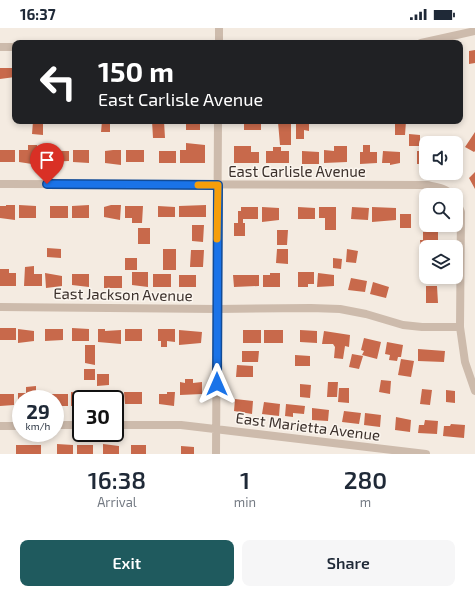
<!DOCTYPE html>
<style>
body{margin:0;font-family:"Exo 2",sans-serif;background:#f6f6f7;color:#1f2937;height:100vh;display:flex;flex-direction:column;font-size:15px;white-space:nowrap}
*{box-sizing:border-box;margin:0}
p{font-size:13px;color:#747a83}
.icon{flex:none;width:22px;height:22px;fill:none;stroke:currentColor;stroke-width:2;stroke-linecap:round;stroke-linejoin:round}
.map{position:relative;height:426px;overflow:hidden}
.panel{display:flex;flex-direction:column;background:#fff;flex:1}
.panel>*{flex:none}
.top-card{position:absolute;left:12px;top:12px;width:451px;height:84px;border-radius:8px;box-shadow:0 2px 6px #0003;background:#202124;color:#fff;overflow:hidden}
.tools{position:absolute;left:419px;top:108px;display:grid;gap:8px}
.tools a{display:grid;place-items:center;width:44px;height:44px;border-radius:8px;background:#fff;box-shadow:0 2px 6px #0003;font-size:20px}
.speed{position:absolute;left:12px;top:362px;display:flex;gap:8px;font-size:20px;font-weight:700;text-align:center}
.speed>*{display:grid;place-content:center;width:52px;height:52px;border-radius:50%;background:#fff;box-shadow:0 2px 6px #0003;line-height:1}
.speed small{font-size:10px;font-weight:400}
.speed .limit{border:2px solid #111;border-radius:6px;background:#fff;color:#111}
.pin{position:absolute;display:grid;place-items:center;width:34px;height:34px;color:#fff;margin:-41px -17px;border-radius:50% 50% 50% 0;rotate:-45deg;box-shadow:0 0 4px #0007}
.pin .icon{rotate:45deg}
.me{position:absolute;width:44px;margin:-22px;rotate:0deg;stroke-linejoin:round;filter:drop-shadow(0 0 3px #0008)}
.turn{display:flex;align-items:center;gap:14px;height:84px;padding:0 20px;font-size:18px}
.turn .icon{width:52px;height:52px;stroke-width:2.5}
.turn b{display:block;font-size:28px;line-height:34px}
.eta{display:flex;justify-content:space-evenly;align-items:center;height:68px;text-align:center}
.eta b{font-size:24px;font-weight:600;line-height:28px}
.button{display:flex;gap:8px;margin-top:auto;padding:8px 20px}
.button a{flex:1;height:46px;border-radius:8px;background:#1f5a5e;color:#fff;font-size:16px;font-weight:600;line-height:46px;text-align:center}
.button a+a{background:#f6f6f7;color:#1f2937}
.status{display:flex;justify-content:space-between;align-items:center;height:28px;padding:0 20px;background:#fff;direction:ltr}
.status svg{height:11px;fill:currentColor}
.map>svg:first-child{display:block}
.building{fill:#c8694b}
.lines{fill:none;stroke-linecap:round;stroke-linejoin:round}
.minor{stroke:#cdbbac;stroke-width:8}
.route-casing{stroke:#114b97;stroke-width:10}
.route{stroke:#1a73e8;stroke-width:7}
.slow{stroke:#f59e0b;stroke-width:7}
.labels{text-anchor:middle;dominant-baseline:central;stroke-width:3;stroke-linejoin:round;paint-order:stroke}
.street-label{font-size:15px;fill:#3b302b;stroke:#fbf5ee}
</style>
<div class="status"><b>16:37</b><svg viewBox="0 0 49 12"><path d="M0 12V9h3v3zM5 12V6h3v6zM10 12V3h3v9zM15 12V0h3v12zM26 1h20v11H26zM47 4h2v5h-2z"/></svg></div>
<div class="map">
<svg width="475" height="426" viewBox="0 0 475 426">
<rect width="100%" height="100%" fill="#f4ebe1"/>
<path class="building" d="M475,22V35L469,36V23Z
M0,40H15V49L0,51Z
M33,93H43V107L32,106Z
M102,93H110V104H101Z
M152,93H164L165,110H153Z
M186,93H200V102H186Z
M244,93H261V102H244Z
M296,93H309V103L304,102V111H296Z
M395,93H406L405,107H395Z
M278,94H291V117H280Z
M475,104V123L474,124L465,119Z
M409,106L420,107V118H409Z
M186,115L205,117V135H180V122H186Z
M28,117H37V134H32V136L19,134V122H28Z
M363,117H370V124H377V135L360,136V124H363Z
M234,118H251V124H259V135H234Z
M334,118H347V134L324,135V122L334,123Z
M47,119H52V123H69V133L47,134Z
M273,119H281V123H289V135H266V123H273Z
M0,122H15V134H0Z
M73,122H89V135L73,134Z
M113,122H121V137L105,135V123Z
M126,122H144V134H126Z
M159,123H176V135H159Z
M302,123L319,124V136H302Z
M383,123L400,124V135L390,137V135H382Z
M417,123H426V136H417Z
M475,144V161L469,150Z
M6,177H15V192L0,190V178H6Z
M19,177L36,178V190H19Z
M89,177V190H72V178Z
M111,177H121L120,192L104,189V179Z
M206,177V189H179V178Z
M50,178H68V190H50Z
M125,178H143L142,195H132V190H125Z
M158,178L175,179V189H158Z
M241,179H258V191H243V195H245V208H234V195H238V183H241Z
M262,179L279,180V192L262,194Z
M298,179L315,180V191H298Z
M319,179H336V202H325V190H319Z
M352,179L369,180L368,192L351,191Z
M372,179L396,180V192L372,194Z
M426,179V192L420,184Z
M400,186H411V200H400Z
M192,197H204L203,214L192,213Z
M138,200H150V216H138Z
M277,202H288L287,217H277Z
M438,203V219H426V227H421L420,212H423V204Z
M47,220L61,221V230L47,229Z
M163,221H176V230H163Z
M277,221H288V236L276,235Z
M347,221L358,223L356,235L346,234Z
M191,222H204L203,239H190Z
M125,230H137V242H125Z
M163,230H176V242H163Z
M333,230L342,231L341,241L333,240Z
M34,238V246H42V258H24L25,239Z
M0,241H9V245H16V258H0Z
M132,244H148V259L132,257Z
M298,244H314V256H308V259H298Z
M45,245L62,248V258L46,260Z
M270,245H280V259H263V247H270Z
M318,245L334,247V258L317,259Z
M72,246H89V259L72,257Z
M153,246H171V259H153Z
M179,247H196V259H179Z
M233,247H259V258L234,259Z
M104,248H122V260H104Z
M426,249H438V254H426Z
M351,250L367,253L365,264L348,262Z
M373,254L389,259L386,270L370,266Z
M426,258H437L438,275H426Z
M0,300H16V312H0Z
M72,300L89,301V313H72Z
M18,301L34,303V313L18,315Z
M45,301H63V312L45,313Z
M98,301H105V303L121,302V316L98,314Z
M125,301H142V313H125Z
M158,301H175V314L167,313V319H161V313H158Z
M179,302L202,304L201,315L179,317Z
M243,302H261V315H243Z
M264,302H283V315H264Z
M300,302L317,303V315L300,314Z
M324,303L350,307L349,319L345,318L343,331L334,330L335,319L333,316H322Z
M364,310L381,314L377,331L362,327L364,323L361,322Z
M387,314L403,317L401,329H398L397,333L389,332L390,327L385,326Z
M85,317H95V337L85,335Z
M418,321L445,323L444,334L418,333Z
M242,323H259L258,334H242Z
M352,326L363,328L359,341L349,339Z
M295,327L310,328V338H295Z
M401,331L414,333L411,349L398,347Z
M237,337L253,338V349H236Z
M84,341H95V352H84Z
M97,346H109V357L97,358Z
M185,351H193V355L202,354V366L180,367V354L185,355Z
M381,352L391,353L390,366L379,364Z
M328,354H338L337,369H327Z
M300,356L311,357L310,370L300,369Z
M36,358V371H21V377H18V365H26V359Z
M339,360H349V375L338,374Z
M422,361L432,362L430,377L420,376Z
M446,362L455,363V375L446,374Z
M71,364L88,365V371H81V377L79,378H71Z
M124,364H142V376H125Z
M167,364H175L174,378L159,376V366H167Z
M104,365H121V377H115V371H104Z
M0,366H14V377L0,378Z
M51,366H68V378H55V371H51Z
M235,371L253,373L252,386L234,383Z
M264,374L280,376L279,388L262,386Z
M286,376L305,378L304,386L293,385V389L285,388Z
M312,380L329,382L328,393L312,392Z
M344,383L361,385L359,396L342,394Z
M365,385L381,387L380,399L364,397Z
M396,389L411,392L410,404L395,402Z
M425,392L438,393L437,406L418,405L419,397H424Z
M451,396L465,397L464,410L443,408L444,398H450Z
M57,416L73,417V426H57Z
M103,416L119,418V426H103Z
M16,417H41V426H16Z
M77,417H93V426H77Z
M131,417H146V426H131Z
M181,418L194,419V426H181Z"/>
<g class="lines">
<path class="minor" d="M219,15V0
M421,15L475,3
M0,19H15
M0,156L427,157C436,159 446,160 452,167
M456,172L461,184L460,299L465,334L475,363
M0,279L217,281L311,280L340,281L366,286L403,297L422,299H460
M55,397H81
M115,397H181L426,426
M0,398H21
M216,426L218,93"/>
</g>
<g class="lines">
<g class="route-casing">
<path id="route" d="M47,156L218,157L217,356"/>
</g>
<use href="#route" class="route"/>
<path class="slow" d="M198,157H218L217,211"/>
</g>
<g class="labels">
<g class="street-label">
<text x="297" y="143">East Carlisle Avenue</text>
<text transform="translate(123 266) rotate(1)">East Jackson Avenue</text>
<text transform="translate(308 398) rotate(7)">East Marietta Avenue</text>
</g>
</g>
</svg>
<div class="tools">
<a><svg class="icon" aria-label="sound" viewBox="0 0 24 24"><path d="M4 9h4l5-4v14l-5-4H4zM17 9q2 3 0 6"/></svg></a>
<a><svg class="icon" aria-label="search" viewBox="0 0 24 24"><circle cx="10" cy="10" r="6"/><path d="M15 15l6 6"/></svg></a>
<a><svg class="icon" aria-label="layers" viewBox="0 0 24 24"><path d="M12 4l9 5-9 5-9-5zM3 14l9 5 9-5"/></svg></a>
</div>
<div class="speed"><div>29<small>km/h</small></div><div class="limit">30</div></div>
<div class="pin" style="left:47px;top:156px;background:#d93025"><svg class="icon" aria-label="arrive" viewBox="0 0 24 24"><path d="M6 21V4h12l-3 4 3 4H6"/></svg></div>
<svg class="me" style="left:217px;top:356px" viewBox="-20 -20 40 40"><path d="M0-17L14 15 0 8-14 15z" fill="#1a73e8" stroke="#fff" stroke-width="4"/></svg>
<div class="top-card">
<div class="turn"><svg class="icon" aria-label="left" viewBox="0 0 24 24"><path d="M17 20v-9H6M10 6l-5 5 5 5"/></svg><div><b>150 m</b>East Carlisle Avenue</div></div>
</div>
</div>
<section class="panel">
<div class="eta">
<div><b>16:38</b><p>Arrival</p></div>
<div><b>1</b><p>min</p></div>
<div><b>280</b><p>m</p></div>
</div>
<div class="button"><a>Exit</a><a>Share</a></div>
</section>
